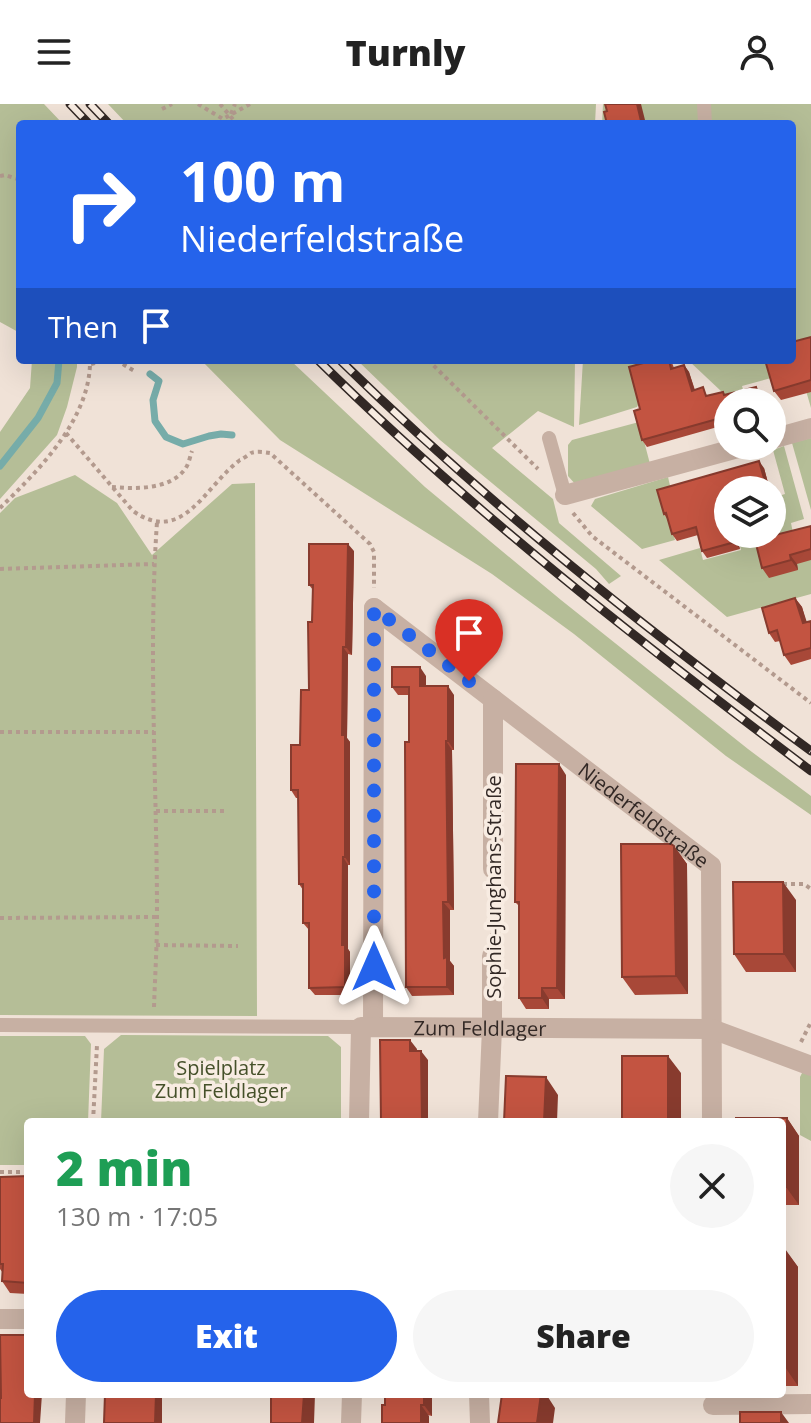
<!DOCTYPE html>
<meta charset="utf-8">
<style>
body{margin:0;font-family:"Open Sans",sans-serif;background:#f6f6f6;color:#222;height:100vh;display:flex;flex-direction:column;font-size:30px;white-space:nowrap}
*{box-sizing:border-box;margin:0}
p{font-size:26px;color:#767676}
.icon{flex:none;width:44px;height:44px;fill:none;stroke:currentColor;stroke-width:2;stroke-linecap:round;stroke-linejoin:round}
.map{position:relative;flex:1;overflow:hidden}
.sheet{position:absolute;left:24px;top:1014px;width:762px;height:280px;display:flex;flex-direction:column;background:#fff;border-radius:8px;box-shadow:0 8px 32px #0002}
.sheet>*{flex:none}
.guide{position:absolute;left:16px;top:16px;width:780px;height:244px;border-radius:8px;box-shadow:0 8px 32px #0002;background:#2563eb;color:#fff;overflow:hidden}
.buttons{position:absolute;left:714px;top:284px;display:grid;gap:16px}
.buttons a{display:grid;place-items:center;width:72px;height:72px;border-radius:50%;background:#fff;box-shadow:0 8px 32px #0002;font-size:40px}
.pin{position:absolute;display:grid;place-items:center;width:68px;height:68px;color:#fff;margin:-82px -34px;border-radius:50% 50% 50% 0;rotate:-45deg;box-shadow:0 0 8px #0007}
.pin .icon{rotate:45deg}
.me{position:absolute;width:88px;margin:-44px;rotate:0deg;stroke-linejoin:round;filter:drop-shadow(0 0 6px #0008)}
.turn{display:flex;align-items:center;gap:28px;height:168px;padding:0 32px;font-size:36px}
.turn .icon{width:104px;height:104px;stroke-width:2.5}
.turn b{display:block;font-size:56px;line-height:68px}
.then{display:flex;align-items:center;height:76px;padding:0 32px;background:#0003;gap:16px;font-size:30px}
.round{display:grid;place-items:center;flex:none;width:84px;height:84px;border-radius:42px;background:#f6f6f6}
.head{display:flex;align-items:center;justify-content:space-between;height:136px;padding:0 32px}
h1{font-size:48px;font-weight:800;line-height:60px;color:#1e9e55}
.cta{display:flex;gap:16px;margin-top:auto;padding:16px 32px}
.cta a{flex:1;height:92px;border-radius:48px;background:#2563eb;color:#fff;font-size:32px;font-weight:800;line-height:92px;text-align:center}
.cta a+a{background:#f6f6f6;color:#222}
header{display:flex;justify-content:space-between;align-items:center;height:104px;padding:0 32px;background:#fff;font-size:36px;font-weight:800}
.map>svg:first-child{display:block}
.green{fill:#b5be97}
.lines{fill:none;stroke-linecap:round;stroke-linejoin:round}
.stream{stroke:#76aca9;stroke-width:7}
.path{stroke:#b39a8e;stroke-width:4;stroke-dasharray:4 4;stroke-linecap:butt}
.service{stroke:#c7b0a3;stroke-width:14}
.minor{stroke:#c7b0a3;stroke-width:20}
.rail-casing{stroke:#322825;stroke-width:9}
.rail{stroke:#f8ece2;stroke-width:6;stroke-dasharray:18;stroke-linecap:butt}
.wall{fill:#a84838}
.shaded-wall{fill:#883b2e}
.building{fill:#c35441;stroke:#883b2e;stroke-width:2}
.route{stroke:#2563eb;stroke-width:14;stroke-dasharray:0 25.2}
.labels{text-anchor:middle;dominant-baseline:central;stroke-width:7;stroke-linejoin:round;paint-order:stroke}
.street-label{font-size:20px;fill:#322825;stroke:#f8ece2}
.park-label{font-size:20px;fill:#455029;stroke:#f8ece2}
</style>
<header><svg class="icon" aria-label="menu" viewBox="0 0 24 24"><path d="M4 6h16M4 12h16M4 18h16"/></svg>Turnly<svg class="icon" aria-label="person" viewBox="0 0 24 24"><circle cx="12" cy="8" r="4"/><path d="M4 21q1-7 8-7t8 7"/></svg></header>
<div class="map">
<svg width="811" height="1319" viewBox="0 0 811 1319">
<rect width="100%" height="100%" fill="#f0e2d7"/>
<path class="green" d="M0,0H44L63,20H20V229L0,218Z
M108,0H596L595,20H127Z
M603,0H811V304L800,266L742,282L747,298H728L722,288L688,256H792V20H602Z
M32,256H77V263L67,303L57,331L0,395V328L30,284Z
M201,256H290L425,383L561,496L748,645L811,692V711L726,652L574,530L492,470L280,336Z
M357,256H575L574,323L538,307L492,344L553,395L559,419L621,472L609,480L596,465L440,336Z
M583,256H662L637,303L579,321Z
M639,318L650,360L576,381L568,372V341L572,336Z
M811,334V406L792,339Z
M784,342L804,415L791,419L793,429L811,425V490L727,513L659,456L700,444L703,456L741,446L737,430H772V394L785,390L773,346Z
M75,371L117,399L152,451L232,380L255,379L257,912L0,911V409L15,394Z
M668,373L671,386L661,388L675,436L642,445L591,402L595,395Z
M121,931L328,932L341,943V1018H101L104,945Z
M0,932H85L91,940L88,1018H28V1061H0Z
M803,967L811,971V1037L800,1031V973Z"/>
<g class="lines">
<path class="stream" d="M150,270L159,277L153,296L155,317L166,333L183,340L209,332L221,330L232,331
M0,362L38,314L57,279L59,256"/>
<path class="path" d="M198,0L223,15L250,0
M220,0L237,20
M162,5L172,0
M231,10L235,0
M0,72L5,71L20,76
M116,256L136,268
M428,256L538,365
M91,260L107,256
M66,329L133,407C183,442 205,382 240,356C241,356 250,350 251,349C256,347 264,348 270,349L370,440L374,448V484
M112,383C135,385 170,386 185,365C189,360 190,352 192,347
M0,404C39,366 91,314 90,256
M573,409L592,432L811,599
M0,465L154,460
M0,628H154
M156,707H225
M783,780H804L811,785
M0,814L157,813
M492,833L493,786
M156,841L238,842
M154,903C155,873 157,842 157,811C157,680 148,549 157,418
M801,938L811,918
M93,1018L97,941
M0,1068H28"/>
<path class="service" d="M704,0L705,20
M549,334L565,391
M0,921L361,923"/>
<g class="minor">
<path d="M772,335L811,324"/>
<path d="M565,391L745,342"/>
<path id="s1" d="M374,504L711,762L712,1018"/>
<path d="M493,765V595"/>
<path d="M373,923L374,504"/>
<path id="s2" d="M359,1018L361,923L712,925L811,962"/>
<path d="M488,1018L492,924V852"/>
<path d="M0,1215H28"/>
<path d="M479,1290L480,1319"/>
<path d="M713,1301L811,1300"/>
<path d="M75,1319L76,1290"/>
<path d="M351,1319L352,1290"/>
</g>
<g class="rail-casing">
<path id="rail" d="M70,0L89,20
M90,0L109,20
M318,256C471,407 640,538 811,667
M340,256C486,399 647,526 811,647"/>
</g>
<use href="#rail" class="rail"/>
</g>
<path class="wall" d="M811,233V288L781,296L774,287Z
M654,256H671L674,264L684,261L689,268L695,286L708,292L723,288L725,291L761,290L763,298H728V320L647,343L642,336L640,305Z
M764,364L770,386H728V430H735L740,445L707,454L702,447L698,431L677,437L672,430L668,416L664,410Z
M811,422V456L797,460L798,466L769,474L762,464Z
M354,447L352,551L348,550L347,634L350,638V761H348V845L350,848V891H315L309,884V826L303,819V786L299,780L298,694H296L291,686L300,641L309,586L313,486L309,481Z
M795,494L802,503L806,518L811,517V555L791,561L784,551L780,537L775,538L769,529Z
M426,572V582L454,591V646H452L454,806H450V857L454,862V891L412,892L406,883L409,591H398L392,583Z
M566,671L565,895H549V905H526L519,894V802L515,798Z
M674,742L687,760L688,890L635,891L622,873Z
M796,796V868H746L734,850Z
M787,1014L799,1032V1101H782V1018Z
M28,1072V1190L10,1189L2,1177L3,1169L0,1165V1141Z
M782,1142L798,1163V1282H782Z
M432,1290V1312L385,1301Z"/>
<path class="shaded-wall" d="M637,0H641L646,20H644L641,17Z
M684,261L689,268L697,294L692,287Z
M756,283L761,290L763,298H760Z
M759,357L764,364L770,386L766,381Z
M722,393L728,403V414Z
M732,430H735L740,445L735,438Z
M348,440L354,447L352,551L346,543Z
M790,451L797,460L798,466L791,456Z
M795,494L802,503L810,528L803,519Z
M343,543L348,550L347,634L350,638V761L345,753L342,631Z
M420,563L426,572V591L420,582Z
M448,582L454,591V646L448,637Z
M446,637L452,646L454,806L448,798Z
M559,660L566,671L565,895L557,884Z
M674,742L687,760L688,890L676,872Z
M343,753L348,761V845L350,848V891L345,883L342,841Z
M783,778L796,796V868L784,850Z
M443,798L450,806V857L454,862V891L447,883L444,854Z
M542,884L549,895V905L542,894Z
M410,936L417,945L416,956L410,947Z
M421,947L428,956V1018H422Z
M668,952L681,969V1018H668Z
M546,973L558,991L557,1018H544Z
M787,1014L799,1032V1101L786,1083Z
M783,1142L798,1163V1282L783,1260Z
M35,1290H42L40,1319H34Z
M156,1290H162V1319H155Z
M304,1290H315L314,1319H302Z
M424,1290H432V1312L424,1301Z
M541,1290H546L555,1304L553,1319H537Z
M421,1301L429,1312V1319H421Z
M781,1308L789,1319H781Z"/>
<path class="building" d="M605,0H637L641,17L630,20H607L604,8L607,7Z
M811,233V276L774,287L765,256H792V238Z
M654,256H669L671,265L684,261L692,287L703,283L706,292L723,288L724,291L756,283L760,298H728V312L642,336L634,307L640,305L629,263Z
M759,357L766,381L748,386H728V392L722,393L728,414V430H732L735,438L702,447L696,423L672,430L666,409L664,410L657,386Z
M811,422V445L790,451L791,456L762,464L755,436Z
M309,440H348L346,543H343L342,631H345V753H343L342,841H345V883L309,884V819H303V780H299L298,686H291V641H300L301,586H309L308,518H312L313,481H309Z
M795,494L803,519L811,517V544L784,551L777,526L769,529L762,504Z
M392,563H420V582H448V637H446L448,798H443L444,854L447,853V883H406L405,638H409V583H392Z
M516,660H559L557,884H542V894H519V798H515Z
M621,740H671L674,742L676,872L622,873Z
M733,778H783L784,850H734Z
M380,936H410V947H421L422,1018H381Z
M622,952H668V1018H622Z
M506,972L546,973L544,1018H504Z
M736,1014H787L786,1083H782V1018H736Z
M28,1072V1179L2,1177L3,1160H0V1073Z
M782,1142H783V1260H782Z
M0,1231H28V1290H35L34,1319H0V1294H1Z
M105,1290H156L155,1319H104Z
M271,1290H304L302,1319H271Z
M385,1290H424V1301H421V1319H382V1301H385Z
M502,1290H541L537,1319H498Z
M740,1308H781V1319H740Z"/>
<g class="lines">
<path class="route" d="M374,863V504L469,577"/>
</g>
<g class="labels">
<g class="street-label">
<text stroke="none"><textPath href="#s1" startOffset="340">Niederfeldstraße</textPath></text>
<text transform="translate(493 783) rotate(-90)">Sophie-Junghans-Straße</text>
<text stroke="none"><textPath href="#s2" startOffset="214">Zum Feldlager</textPath></text>
</g>
<g class="park-label">
<text x="221" y="963">Spielplatz<tspan x="221" dy="23">Zum Feldlager</tspan></text>
</g>
</g>
</svg>
<div class="buttons">
<a><svg class="icon" aria-label="search" viewBox="0 0 24 24"><circle cx="10" cy="10" r="6"/><path d="M15 15l6 6"/></svg></a>
<a><svg class="icon" aria-label="layers" viewBox="0 0 24 24"><path d="M12 4l9 5-9 5-9-5zM3 14l9 5 9-5"/></svg></a>
</div>
<div class="pin" style="left:469px;top:577px;background:#d93025"><svg class="icon" aria-label="arrive" viewBox="0 0 24 24"><path d="M6 21V4h12l-3 4 3 4H6"/></svg></div>
<svg class="me" style="left:374px;top:863px" viewBox="-20 -20 40 40"><path d="M0-17L14 15 0 8-14 15z" fill="#2563eb" stroke="#fff" stroke-width="4"/></svg>
<div class="guide">
<div class="turn"><svg class="icon" aria-label="right" viewBox="0 0 24 24"><path d="M7 20v-9h11M14 6l5 5-5 5"/></svg><div><b>100 m</b>Niederfeldstraße</div></div>
<div class="then">Then<svg class="icon" aria-label="arrive" viewBox="0 0 24 24"><path d="M6 21V4h12l-3 4 3 4H6"/></svg></div>
</div>
<section class="sheet">
<div class="head"><div><h1>2 min</h1><p>130 m · 17:05</p></div><a class="round"><svg class="icon" aria-label="close" viewBox="0 0 24 24"><path d="M6 6l12 12M18 6L6 18"/></svg></a></div>
<div class="cta"><a>Exit</a><a>Share</a></div>
</section>
</div>
